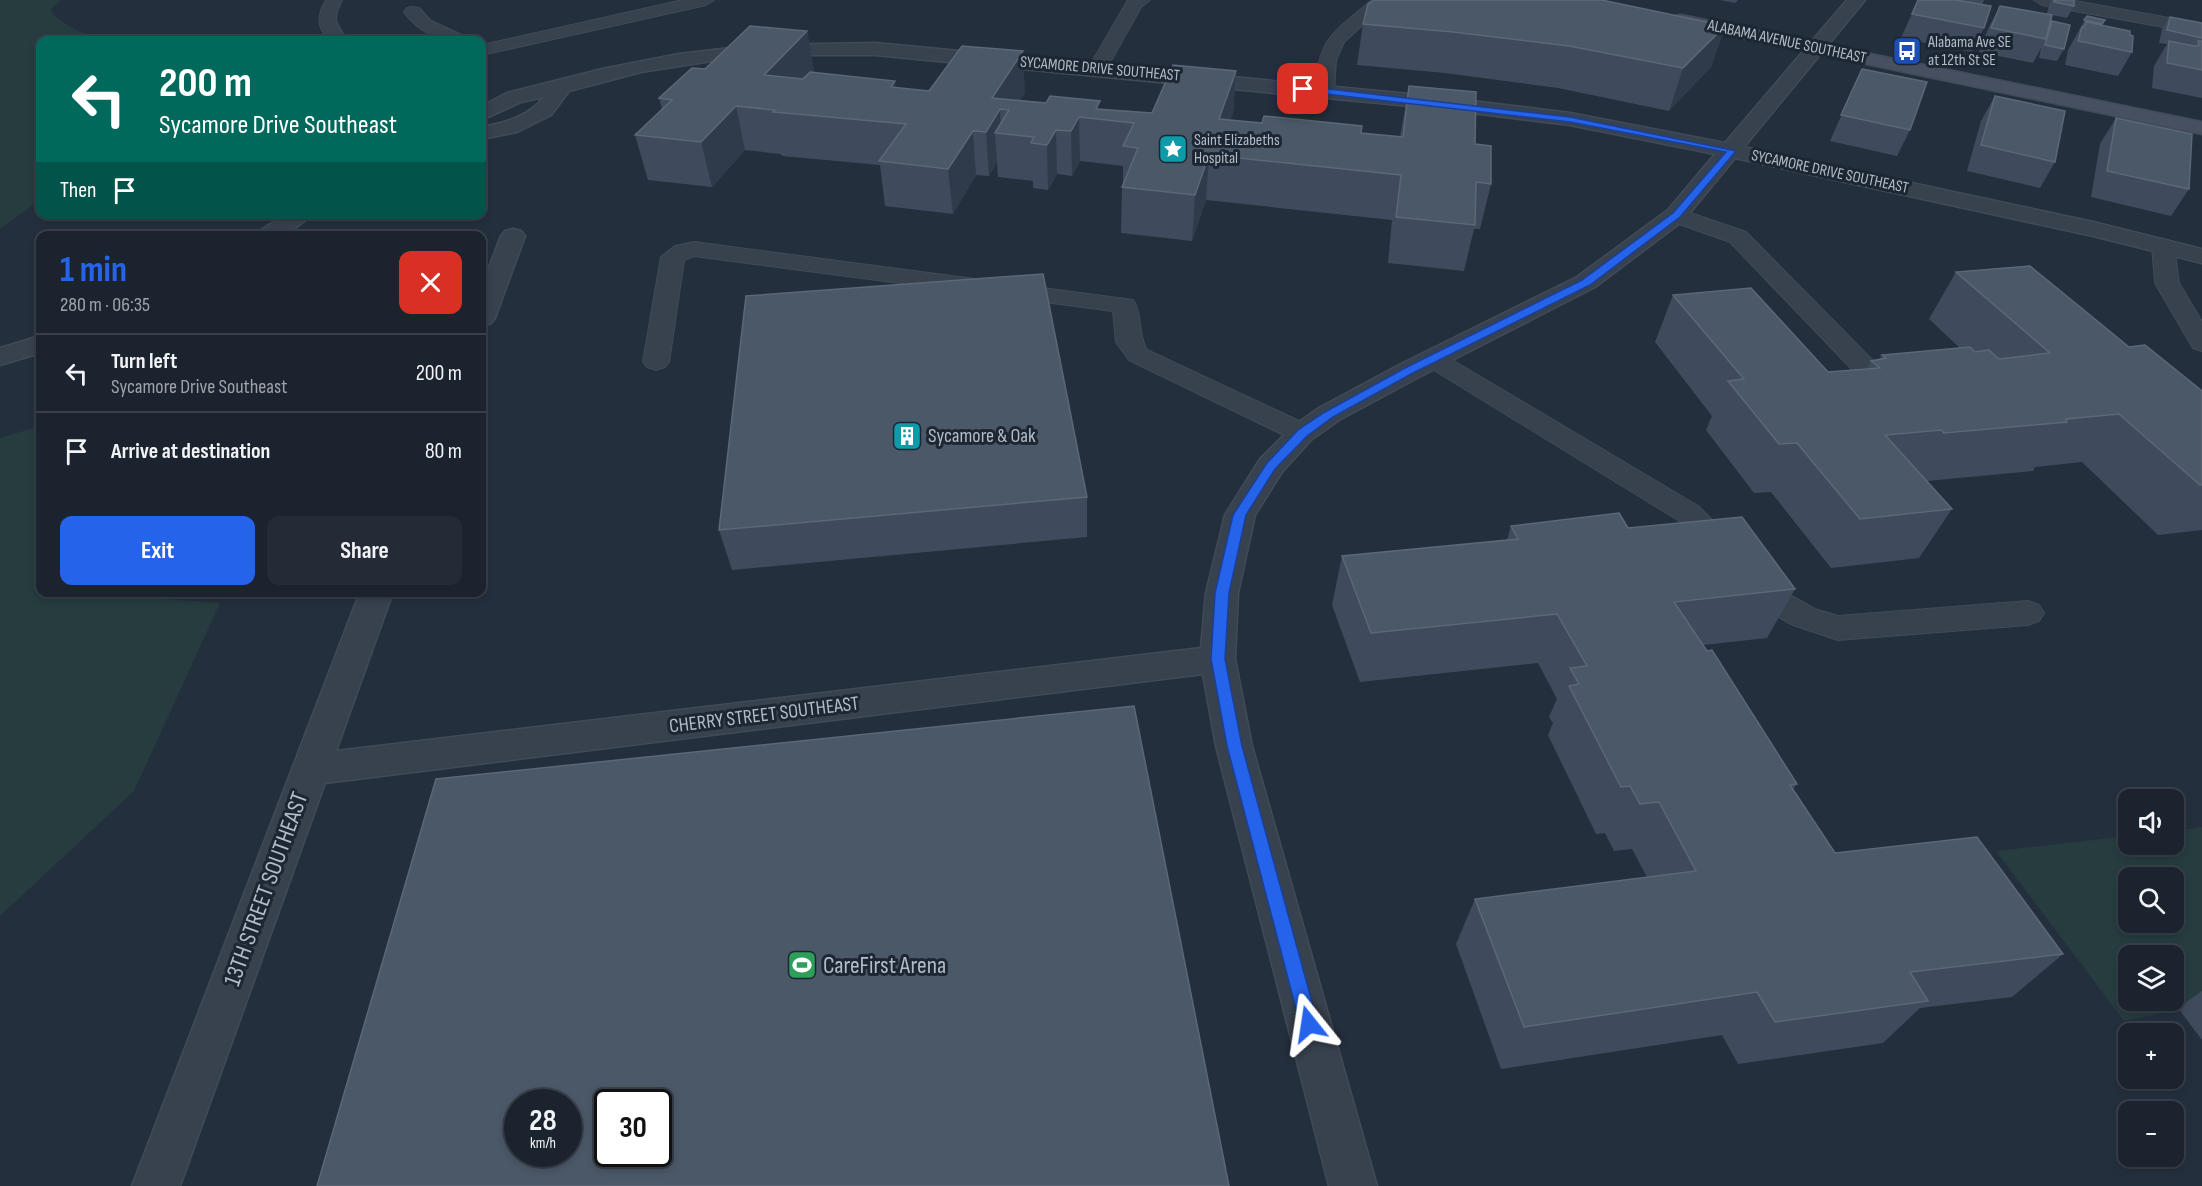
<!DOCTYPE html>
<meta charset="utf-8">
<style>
body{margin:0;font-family:"Sofia Sans Condensed",sans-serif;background:#242b36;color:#f1f3f6;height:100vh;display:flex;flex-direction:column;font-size:22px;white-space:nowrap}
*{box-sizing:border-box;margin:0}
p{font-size:20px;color:#a0a4aa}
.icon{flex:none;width:33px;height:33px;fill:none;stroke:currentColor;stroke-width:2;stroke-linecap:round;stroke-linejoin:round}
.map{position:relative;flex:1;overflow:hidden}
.panel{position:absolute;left:36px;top:231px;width:450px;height:366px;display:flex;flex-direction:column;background:#1b232e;border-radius:12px;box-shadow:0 3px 9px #0003,0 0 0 2px #39404a}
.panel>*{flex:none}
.guide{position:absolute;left:36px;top:36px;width:450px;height:183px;border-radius:12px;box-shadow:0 3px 9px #0003,0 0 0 2px #39404a;background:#00695c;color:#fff;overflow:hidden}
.buttons{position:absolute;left:2118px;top:789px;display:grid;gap:12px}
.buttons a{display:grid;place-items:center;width:66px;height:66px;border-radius:12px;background:#1b232e;box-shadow:0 3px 9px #0003,0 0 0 2px #39404a;font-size:30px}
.speed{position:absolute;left:504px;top:1089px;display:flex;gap:12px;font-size:30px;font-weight:700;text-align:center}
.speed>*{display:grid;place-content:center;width:78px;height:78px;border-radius:50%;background:#1b232e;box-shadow:0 3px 9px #0003,0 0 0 2px #39404a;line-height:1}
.speed small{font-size:15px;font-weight:400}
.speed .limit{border:3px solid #111;border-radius:9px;background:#fff;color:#111}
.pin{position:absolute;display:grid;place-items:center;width:51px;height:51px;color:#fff;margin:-26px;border-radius:12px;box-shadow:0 3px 9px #0006}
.me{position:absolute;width:66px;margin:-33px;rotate:345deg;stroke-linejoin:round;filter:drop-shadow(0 0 4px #0008)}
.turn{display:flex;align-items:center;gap:21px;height:126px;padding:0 24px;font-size:27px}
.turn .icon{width:78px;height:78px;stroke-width:2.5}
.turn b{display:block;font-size:42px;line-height:51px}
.then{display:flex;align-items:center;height:57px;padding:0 24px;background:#0003;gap:12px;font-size:22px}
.round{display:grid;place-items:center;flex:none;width:63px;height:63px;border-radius:12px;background:#242b36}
.headline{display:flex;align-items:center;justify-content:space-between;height:102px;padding:0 24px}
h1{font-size:36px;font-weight:700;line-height:45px;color:#2563eb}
.cta{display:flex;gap:12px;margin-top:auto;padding:12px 24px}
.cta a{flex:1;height:69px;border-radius:12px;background:#2563eb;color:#fff;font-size:24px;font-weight:700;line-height:69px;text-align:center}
.cta a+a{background:#242b36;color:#f1f3f6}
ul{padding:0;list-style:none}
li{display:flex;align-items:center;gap:18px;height:78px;padding:0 24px;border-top:2px solid #39404a}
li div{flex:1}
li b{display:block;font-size:22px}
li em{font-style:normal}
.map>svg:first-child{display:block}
.green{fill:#263c3f;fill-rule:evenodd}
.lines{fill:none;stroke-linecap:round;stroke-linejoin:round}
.lane-casing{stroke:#414a57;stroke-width:2}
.street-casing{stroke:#414a57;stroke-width:3}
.secondary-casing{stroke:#414a57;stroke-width:3}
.lane{fill:#38414e;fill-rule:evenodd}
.street{fill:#38414e;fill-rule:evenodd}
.secondary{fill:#465061;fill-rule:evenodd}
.wall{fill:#3f4b5c}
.shaded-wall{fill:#2f3b4b}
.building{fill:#4b5868;stroke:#5c6777;stroke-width:1.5;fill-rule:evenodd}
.route{fill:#2563eb;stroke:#184099;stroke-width:1.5}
.labels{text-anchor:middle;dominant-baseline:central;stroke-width:6;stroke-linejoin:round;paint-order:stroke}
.far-street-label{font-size:16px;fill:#b4bcc9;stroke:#1d2633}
.far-poi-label{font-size:16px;fill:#b4bcc9;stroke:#1d2633;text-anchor:start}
.poi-label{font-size:20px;fill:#b4bcc9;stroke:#1d2633;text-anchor:start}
.street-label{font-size:20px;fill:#b4bcc9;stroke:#1d2633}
.near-street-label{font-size:24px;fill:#b4bcc9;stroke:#1d2633}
.near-poi-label{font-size:24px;fill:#b4bcc9;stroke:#1d2633;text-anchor:start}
</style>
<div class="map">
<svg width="2202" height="1186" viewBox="0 0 2202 1186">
<rect width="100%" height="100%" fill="#242f3e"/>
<path class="green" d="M0,0H61L51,9C53,16 58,18 63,22C101,49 129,30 167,40H40V200L0,229Z
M40,426V592L135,593L152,598L220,603L134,791L0,916V438Z
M2202,827V1005L2124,1021L1996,851L2128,836V844H2174V831ZM2128,878H2174V922H2128ZM2128,956H2174V1000H2128Z"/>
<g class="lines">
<g class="lane-casing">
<path id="lane" d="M326,0H342C331,22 337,23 347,40H328C317,26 317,16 326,0Z
M683,0H714L706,5L482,55V45Z
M1128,0H1150L1141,7L1104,73H1090L1088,69Z
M1372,0H1390L1344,42L1336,60L1334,91L1331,95H1317L1314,91C1320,36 1332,34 1372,0Z
M2034,0H2070L2202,24V34L2042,5Z
M413,7L419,8L431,21L464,36L467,40C442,43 419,33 404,12L407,8Z
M1676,208L1746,232L1884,372L1888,378L1884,384L1875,386L1866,384L1730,242L1668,220L1665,215L1668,210Z
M2163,239L2171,241L2174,246L2179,283L2202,322V351L2193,348L2155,283L2152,246L2155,241Z
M694,242L1133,300C1143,314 1137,335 1147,350L1312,427L1316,433L1312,439L1302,442L1292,439L1129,360L1116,342L1113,311L694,256L684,260L669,362L665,367L656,370L647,367L643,362L661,257L675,246Z
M1433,351L1442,354L1698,506L1786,593L1815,609L1838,616L2028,601L2039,605L2044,613L2039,621L2028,625L1838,640L1793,625L1764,609L1678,520L1424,364L1420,359L1424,354Z"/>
</g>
<g class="street-casing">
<path id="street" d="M1847,0H1865L1744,147L2093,222L2202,249V263L2093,236L1735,158L1684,220L1595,287L1419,377L1339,420L1312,439L1282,472L1255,515L1238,593L1235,659L1252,746L1377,1186H1329L1216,746L1203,674L325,783L180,1186H132L360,592H393L336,751L1201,648L1206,593L1225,515L1260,459L1292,427L1319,408L1399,365L1577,277L1668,210L1715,154L1570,125L1431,108L875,55H795L718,60L641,72L569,91L551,115L517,132L482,139V127C504,123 530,116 544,97L521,102L482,120V106L507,93L602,69L679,54L756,45L875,43L1431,96L1570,113L1725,143Z
M285,214H313L285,236H256L260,231Z
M513,229L521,231L525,236L495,318L491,323L482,326V286L501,236L505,231Z
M40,336V353L0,365V348Z"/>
</g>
<g class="secondary-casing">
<path id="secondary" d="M1681,15L2202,122V134L1675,24L1672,20L1675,16Z"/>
</g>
<use href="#lane" class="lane"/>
<use href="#street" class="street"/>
<use href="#secondary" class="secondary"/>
</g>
<path class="wall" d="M1720,0H1738L1735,3Z
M1918,0H1984L1982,5L1984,28L1972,52L1901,38Z
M2051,0H2074V6L2067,18L2047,14L2049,5Z
M2000,6L2049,27L2052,21L2064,49L2057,61L2039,58L2041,48L2033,63L1979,52L1988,29Z
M2087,16L2105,20L2102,26L2130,35L2132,52L2118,76L2065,65L2068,50Z
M2170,17L2202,23V98L2152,88L2154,66L2167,44L2159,43L2162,29Z
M1363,24L1725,26L1711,67L1669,111L1558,88L1445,73L1357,65Z
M807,31L814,72L896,88L929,91L1025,93L1020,100L1100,109L1152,113L1236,71L1233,113L1230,120L1400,137L1409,86L1475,144L1491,184L1480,229H1474L1464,271L1388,263L1392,220L1206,200L1192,241L1121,233L1122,187L1123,184V166L1080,161L1072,176L1057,174L1048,190L1033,188V181L998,177L997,162L989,176L976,175L953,214L885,206L880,165L782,156L781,154L745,150L712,187L648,180L635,135L662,109L659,98L705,69Z
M1862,69L1910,130L1897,156L1830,141Z
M1995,96L2055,162L2040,188L1967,171L1981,121Z
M2116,118L2189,189L2171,216L2091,197L2100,144Z
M1956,272L2129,347L2202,391V530L2158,535L2082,462L2035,467L2033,471L1927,481L1952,509L1919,558L1831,568L1771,492L1754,493L1706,430L1712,416L1655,342L1673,295L1828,372L1867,369L1871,361L1880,359L1882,355L1960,348L1929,319Z
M1087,497V537L732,570L719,530Z
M1511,526L1628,528L1795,589L1767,638L1703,645L1797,784L1793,789L1835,853L2063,954L2012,997L1920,1008L1883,1043L1738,1064L1722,1035L1501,1069L1456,944L1475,899L1647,877L1632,849L1614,851L1605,833L1596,834L1548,735L1553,723L1549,717L1557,699L1538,663L1360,682L1332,605L1342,556L1507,540Z
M2202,991V1040L2178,1008Z"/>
<path class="shaded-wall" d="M1725,26L1711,67L1669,111L1683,68Z
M807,31L814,72L775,112L764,75Z
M1023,51L1025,93L1009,118V110L1000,109L1001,134L995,133L997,162L989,176L986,132L992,98Z
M1236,71L1233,113L1218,156L1219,119Z
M895,81L900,123L891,87Z
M736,106L745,150L712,187L701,142Z
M1079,117L1080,161L1072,176L1071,131Z
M1056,130L1057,174L1048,190L1047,145Z
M973,131L976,175L953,214L948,169Z
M1209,155L1206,200L1192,241L1195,195Z"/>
<path class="building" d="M1374,0H1602L1725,26L1683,68L1569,46L1453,32L1363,24L1368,4Z
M1918,0H1956L1991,6L1984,28L1912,14Z
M2054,0H2074V6L2054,2Z
M2000,6L2052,15L2046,39L1991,28Z
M2087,16L2105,20L2102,24L2084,20Z
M2170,17L2202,23V38L2167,30Z
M2052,21L2070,25L2064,49L2045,45Z
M2086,22L2130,31V35L2133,36L2132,52L2078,41L2082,27H2084Z
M750,26L807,31L764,75L803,79L810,72L895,81L891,87L929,91L962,46L1023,51L992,98L1046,103L1050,96L1100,101L1096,109L1152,113L1173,65L1236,71L1219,119L1262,123L1264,116L1362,126L1361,133L1403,137L1409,86L1476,92L1475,144L1491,146V184L1476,182L1475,225L1396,217L1401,175L1209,155L1195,195L1122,187L1138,148L1123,146L1134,123L1079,117L1071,131L1056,130L1047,145L1031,143L1034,137L995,133L1009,110L1000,109L986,132L973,131L948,169L879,161L906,124L773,112L775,110L736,106L701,142L635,135L672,100L659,98L692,68L705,69Z
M2169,41L2194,46H2199L2198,41H2202V70L2167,63Z
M1862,69L1927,82L1910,130L1841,115Z
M1995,96L2065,111L2055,162L1981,145Z
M2116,118L2192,134L2189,189L2107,171Z
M2030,266L2129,347L2145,345L2202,391V485H2200L2119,414L2066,419L2067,422L1944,433L1941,430L1885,435L1952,509L1860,519L1797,443L1779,444L1728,381L1744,379L1673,295L1751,288L1828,372L1880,368L1871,361L1886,358L1882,355L1970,347L1975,352L1989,350L1999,359L2050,353L1956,272Z
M1043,274L1087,497L719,530L746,296Z
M1619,513L1628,528L1742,517L1795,589L1674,602L1707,651L1712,650L1797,784L1790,785L1835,853L1977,837L2063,954L1910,972L1928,1001L1775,1022L1757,992L1524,1027L1475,899L1696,871L1659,802L1640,804L1630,786L1621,787L1569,686L1579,684L1570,668L1587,666L1557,614L1371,633L1342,556L1518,539L1511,526Z
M1134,706L1229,1186H317L436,779ZM518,1102H568V1154H518ZM608,1102H658V1154H608Z"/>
<path class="route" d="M1303,86L1570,117L1736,151L1680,217L1590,285L1413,373L1333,417L1307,436L1275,469L1246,515L1229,593L1225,659L1242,746L1318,1024L1316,1030L1309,1033L1303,1030L1300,1024L1227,746L1211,659L1215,593L1233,515L1267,463L1298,430L1325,412L1405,368L1582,280L1673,213L1726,152L1570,122L1300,91V87Z"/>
<defs>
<g id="bus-square" transform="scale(1.5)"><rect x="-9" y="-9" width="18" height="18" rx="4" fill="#1a4fb4" stroke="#1d2633"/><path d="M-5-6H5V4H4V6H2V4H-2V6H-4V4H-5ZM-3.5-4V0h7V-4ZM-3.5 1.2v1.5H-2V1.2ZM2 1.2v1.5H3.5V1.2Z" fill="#fff"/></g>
<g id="sight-square" transform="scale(1.5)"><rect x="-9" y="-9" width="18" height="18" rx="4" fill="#0f9aa8" stroke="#1d2633"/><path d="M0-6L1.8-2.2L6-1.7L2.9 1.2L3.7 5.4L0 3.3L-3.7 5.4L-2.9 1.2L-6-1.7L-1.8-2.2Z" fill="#fff"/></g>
<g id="building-square" transform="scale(1.5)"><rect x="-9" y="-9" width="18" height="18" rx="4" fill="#0f9aa8" stroke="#1d2633"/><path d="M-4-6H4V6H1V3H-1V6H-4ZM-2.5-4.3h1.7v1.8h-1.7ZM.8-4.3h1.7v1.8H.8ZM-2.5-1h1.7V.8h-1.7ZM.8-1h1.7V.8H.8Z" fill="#fff"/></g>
<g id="stadium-square" transform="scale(1.5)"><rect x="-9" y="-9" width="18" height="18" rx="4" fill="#2e9e5b" stroke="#1d2633"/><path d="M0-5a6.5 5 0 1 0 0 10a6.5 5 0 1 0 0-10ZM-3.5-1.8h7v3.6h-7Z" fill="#fff"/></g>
</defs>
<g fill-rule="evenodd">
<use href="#bus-square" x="1907" y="51"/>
<use href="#sight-square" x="1173" y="149"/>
<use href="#building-square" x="907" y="436"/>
<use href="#stadium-square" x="802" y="965"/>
</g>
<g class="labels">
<g class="far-street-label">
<text transform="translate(1787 42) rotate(12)">ALABAMA AVENUE SOUTHEAST</text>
<text transform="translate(1100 69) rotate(5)">SYCAMORE DRIVE SOUTHEAST</text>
<text transform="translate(1830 172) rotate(12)">SYCAMORE DRIVE SOUTHEAST</text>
</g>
<g class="far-poi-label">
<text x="1928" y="42">Alabama Ave SE<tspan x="1928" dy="18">at 12th St SE</tspan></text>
<text x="1194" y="140">Saint Elizabeths<tspan x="1194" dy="18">Hospital</tspan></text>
</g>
<g class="poi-label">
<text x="928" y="436">Sycamore &amp; Oak</text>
</g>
<g class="street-label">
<text transform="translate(764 715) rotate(-7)">CHERRY STREET SOUTHEAST</text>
</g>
<g class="near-street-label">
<text transform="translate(266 889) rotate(-70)">13TH STREET SOUTHEAST</text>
</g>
<g class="near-poi-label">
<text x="823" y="965">CareFirst Arena</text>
</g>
</g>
</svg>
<div class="buttons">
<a><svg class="icon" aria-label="sound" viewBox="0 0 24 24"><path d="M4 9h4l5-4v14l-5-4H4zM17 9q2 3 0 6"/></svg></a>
<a><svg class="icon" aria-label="search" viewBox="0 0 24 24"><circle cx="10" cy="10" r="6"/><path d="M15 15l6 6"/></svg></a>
<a><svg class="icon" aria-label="layers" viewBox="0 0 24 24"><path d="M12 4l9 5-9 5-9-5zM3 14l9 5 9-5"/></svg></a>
<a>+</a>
<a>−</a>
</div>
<div class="speed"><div>28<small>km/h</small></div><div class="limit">30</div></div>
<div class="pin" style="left:1303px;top:89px;background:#d93025"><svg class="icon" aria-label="arrive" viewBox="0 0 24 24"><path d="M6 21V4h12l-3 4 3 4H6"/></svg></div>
<svg class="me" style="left:1309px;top:1024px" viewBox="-20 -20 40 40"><path d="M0-17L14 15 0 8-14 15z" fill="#2563eb" stroke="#fff" stroke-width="4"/></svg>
<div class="guide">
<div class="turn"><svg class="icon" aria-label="left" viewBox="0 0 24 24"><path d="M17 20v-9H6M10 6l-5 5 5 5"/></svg><div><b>200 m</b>Sycamore Drive Southeast</div></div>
<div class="then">Then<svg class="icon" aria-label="arrive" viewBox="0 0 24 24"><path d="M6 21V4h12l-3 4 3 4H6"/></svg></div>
</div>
<section class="panel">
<div class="headline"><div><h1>1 min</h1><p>280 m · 06:35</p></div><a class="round" style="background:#d93025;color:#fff"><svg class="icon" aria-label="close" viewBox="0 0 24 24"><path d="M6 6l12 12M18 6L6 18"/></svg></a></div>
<ul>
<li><svg class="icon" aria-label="left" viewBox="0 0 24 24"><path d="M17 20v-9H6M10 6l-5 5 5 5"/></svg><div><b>Turn left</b><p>Sycamore Drive Southeast</p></div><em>200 m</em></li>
<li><svg class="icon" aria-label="arrive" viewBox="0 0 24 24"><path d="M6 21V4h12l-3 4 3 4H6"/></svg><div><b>Arrive at destination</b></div><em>80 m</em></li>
</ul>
<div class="cta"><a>Exit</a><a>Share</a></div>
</section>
</div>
